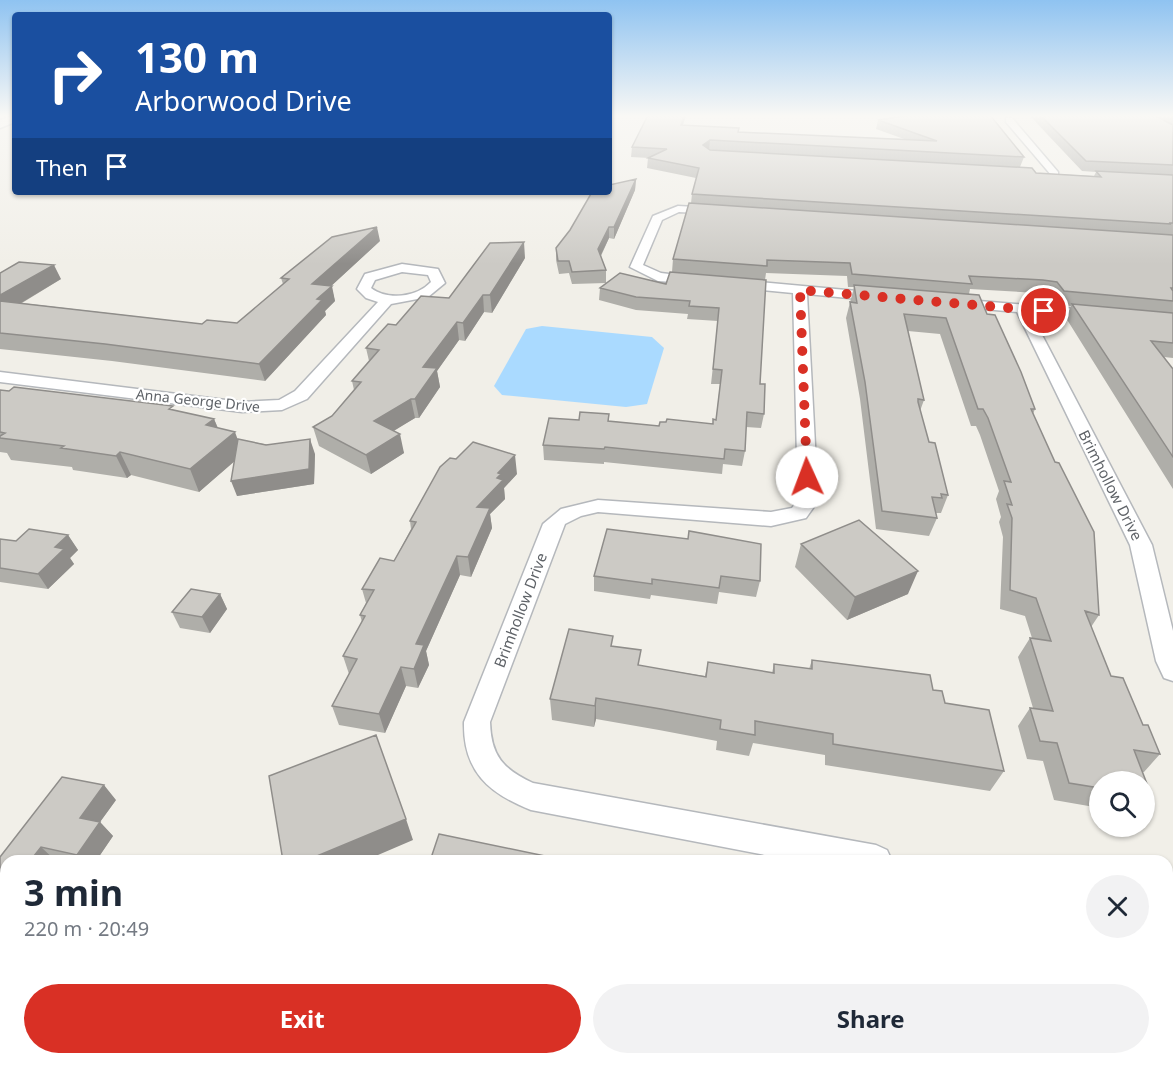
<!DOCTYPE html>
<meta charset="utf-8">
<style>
body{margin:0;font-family:"Noto Sans",sans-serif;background:#f2f2f3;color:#1f2937;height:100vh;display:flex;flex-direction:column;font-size:22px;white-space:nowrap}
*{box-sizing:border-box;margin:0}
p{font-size:20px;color:#747a83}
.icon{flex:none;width:33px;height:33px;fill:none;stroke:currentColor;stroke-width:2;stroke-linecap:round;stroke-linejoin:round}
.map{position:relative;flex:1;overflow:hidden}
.panel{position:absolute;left:0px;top:855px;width:1173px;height:210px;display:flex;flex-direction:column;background:#fff;border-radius:18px 18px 0 0;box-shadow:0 2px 4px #0004}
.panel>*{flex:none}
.top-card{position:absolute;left:12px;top:12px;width:600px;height:183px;border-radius:6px;box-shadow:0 2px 4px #0004;background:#1a4fa0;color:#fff;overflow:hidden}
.controls{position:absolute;left:1089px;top:771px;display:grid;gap:12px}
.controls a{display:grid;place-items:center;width:66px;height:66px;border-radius:50%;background:#fff;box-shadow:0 2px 4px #0004;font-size:30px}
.pin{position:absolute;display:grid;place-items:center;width:51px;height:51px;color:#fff;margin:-26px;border:3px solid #fff;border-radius:50%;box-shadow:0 2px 6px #0007}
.me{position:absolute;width:66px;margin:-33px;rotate:358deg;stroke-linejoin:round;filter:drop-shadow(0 0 4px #0008)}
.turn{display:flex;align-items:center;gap:21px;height:126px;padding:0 24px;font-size:27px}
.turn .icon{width:78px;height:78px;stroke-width:2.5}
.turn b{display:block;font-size:42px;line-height:51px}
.then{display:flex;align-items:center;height:57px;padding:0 24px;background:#0003;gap:12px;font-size:22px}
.round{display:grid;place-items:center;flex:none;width:63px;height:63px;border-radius:32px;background:#f2f2f3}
.summary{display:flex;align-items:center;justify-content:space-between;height:102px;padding:0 24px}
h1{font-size:36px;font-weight:700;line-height:45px}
.primary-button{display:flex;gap:12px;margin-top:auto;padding:12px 24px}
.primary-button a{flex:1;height:69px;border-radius:36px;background:#d93025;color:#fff;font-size:24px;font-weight:700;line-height:69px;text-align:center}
.primary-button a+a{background:#f2f2f3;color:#1f2937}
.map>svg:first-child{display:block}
.water{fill:#aadaff}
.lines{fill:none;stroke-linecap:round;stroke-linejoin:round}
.street-casing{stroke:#b5b8bc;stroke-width:3}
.secondary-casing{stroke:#b6babf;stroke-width:3}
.street{fill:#fff;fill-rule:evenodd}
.secondary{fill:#fff;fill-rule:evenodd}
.wall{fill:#afaea9;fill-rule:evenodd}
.shaded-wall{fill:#8f8d8a}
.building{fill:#cccac5;stroke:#8f8d8a;stroke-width:1.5}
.route{stroke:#d93025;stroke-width:10;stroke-dasharray:0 18}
.labels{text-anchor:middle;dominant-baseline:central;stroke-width:4.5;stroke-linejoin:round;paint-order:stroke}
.far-street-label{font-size:14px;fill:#5f6368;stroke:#fff}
.street-label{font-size:15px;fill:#5f6368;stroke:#fff}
</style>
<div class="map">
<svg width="1173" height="1065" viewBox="0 0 1173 1065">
<rect width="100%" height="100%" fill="#f1efe8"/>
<path class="water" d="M542,326L652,337L664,348L647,404L626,407L502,395L494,386L526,329Z"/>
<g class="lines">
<g class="street-casing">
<path id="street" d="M1006,118H1012L1058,172V176H1052L1006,122Z
M678,206L714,208L720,211L714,214L679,212L662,220L643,265L661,273L702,278V284L658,281L630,267L653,216Z
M402,264L438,269L445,283L428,297L391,304L307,399L282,410L242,412L0,382V372L242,402L279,400L295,391L378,302L366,298L357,289L365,274ZM402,272L428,275L431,282C417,297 388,301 371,288L375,280Z
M737,280L879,293L886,297L879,301L807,294L818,501L806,518L771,526L598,512L581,516L565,524L490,722C491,756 503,769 533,783L876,845L887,850L892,861H796L531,810C488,793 463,771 464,722L543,524L561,509L598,500L771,512L792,508L798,500L793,293L732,287L730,284Z
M955,299L1098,311L1105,315L1098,319L1031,314L1152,545L1173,631V681L1164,678L1156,661L1130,545L1017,312L950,306V300Z
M1167,900L1173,901V933L1167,932Z"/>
</g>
<g class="secondary-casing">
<path id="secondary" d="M15,115V122L0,128V120Z"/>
</g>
<use href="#street" class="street"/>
<use href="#secondary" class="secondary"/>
</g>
<path class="wall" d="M648,115H686L683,125L738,132L904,139L876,129L878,120L1024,157L1020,167L1036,173L1094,176L1096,172L1082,171L1029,115H1173V235L1166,234L1173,235V358L1164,357L1173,369V489L1066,318L1071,306L1058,305L1051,295L1037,293L970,289L969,294L987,314L1035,409L1033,414L1099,615L1091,627L1111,676L1143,725L1160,754L1144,772H1142L1152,797L1144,804V782H1100V808L1054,800L1043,761L1027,759L1018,726L1030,708H1033L1018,657L1030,638H1032L1025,616L1000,609L1003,537L999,522L1001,517L996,499L999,491L980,435L976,426H971L940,334L908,331L924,400L920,411L929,442L948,495L941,513H936L937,518L929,536L876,529L860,399L846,318L854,287H848L847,276L766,273L765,280L672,272L673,259L691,203L692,194L696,178L647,168L648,158H649L631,157L632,147ZM709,150L1013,167L710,150Z
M636,179L635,190L614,239L609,238L601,256L606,270V283L572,284L569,273L559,274L556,260V248Z
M380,241L331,286L335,301L325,311L326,315L265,381L112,361L0,349V273L61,279L22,303L202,324L237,323L283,284L281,278Z
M525,258L492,313L484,312L465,341L459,340L437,371L440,387L419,418H415L394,430L404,453L371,474L319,446L313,427L332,416L354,390L352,381L369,361L366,348L396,325Z
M766,280L760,384L764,414L761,428L746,427L745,451L742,466L723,464L722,474L604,462V464L544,460L543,445L579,420L609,414V421L659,426L713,424L716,420L720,384H711L718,321L687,319L688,314L636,310L599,300L600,288Z
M0,390L174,410L214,419L218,428L238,439L315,454L314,484L237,496L234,461L199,492L131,475L127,478L73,470L72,467L11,460L7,453L0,452Z
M517,474L504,488L505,499L490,514L492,528L471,577L460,575L426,651L429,665L418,688L406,686L385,733L339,725L332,706L349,674L343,656L362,622L360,615L366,603L362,589L394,561L411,529L410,521Z
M607,529L760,581L756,597L719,592L717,604L651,595L650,599L594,591V576Z
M68,535L78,550L70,558L74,564L48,589L0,582V539L16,541Z
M801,544L908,594L847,620L795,567Z
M220,594L227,609L210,633L180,628L172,612Z
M613,646L640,666L705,676L708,662L772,673L774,664L809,669L812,660L933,690L1004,771L990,791L825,765V755L753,743L749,756L716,750L717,741L659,730L596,719L594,727L552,720L550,699Z
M116,800L100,822L113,836L96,861H6V885L0,880V857Z
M857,1059H978L979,1065H881Z
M1014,1059H1167L1173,1065H1016Z"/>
<path class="shaded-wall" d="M684,115H686L680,134L681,125Z
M710,140L709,150L703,145Z
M636,179L635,190L614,239V227Z
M377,227L380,241L316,300L312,284Z
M609,227V238L598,261V249Z
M524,242L525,258L492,313L490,295Z
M54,265L61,279L1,315L0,313V295Z
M332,286L335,301L325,311L326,315L265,381L259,364L317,299Z
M483,295L484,312L465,341L463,323Z
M457,322L459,340L437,371L440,387L419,418L415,399L423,367Z
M411,399L415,418L379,440L374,421Z
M214,419L223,441L206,425Z
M235,432L243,454L199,492L190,469Z
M400,434L404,453L371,474L366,455Z
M310,439L315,454L314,484L237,496L231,481Z
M120,452L131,475L127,478L116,456Z
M515,455L517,474L504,488L505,499L490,514L492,528L471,577L468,557L477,507L497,478L498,473Z
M68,535L78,550L70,558L74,564L48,589L38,574L55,547Z
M457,556L460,575L426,651L429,665L418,688L414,669L416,644Z
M918,571L908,594L847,620L855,597Z
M220,594L227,609L210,633L202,617Z
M401,667L406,686L385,733L379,714Z
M596,698V719L594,727L595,706Z
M104,785L116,800L100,822L113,836L96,861H84L77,855L80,818Z
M406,819L413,840L364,861H305Z
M41,847L56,861H30Z"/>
<path class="building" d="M648,115H684L681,125L739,128L738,132L937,141L878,120L911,115H990L1024,157L710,140L703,145L710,150L1032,168L1036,173L1101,177L1096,171L1173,175V223H1169L1171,224L692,194L699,168L648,158L667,149L632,147Z
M1040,115H1154L1173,125V165L1086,161Z
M636,179L614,227H609L598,249L606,270L572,272L569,261H558L556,248L570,230L592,192H609V185Z
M689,203L1173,235V288H1171L1173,291V301L1064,291L1057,282L1043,280L969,276L972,284L852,274L850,263L767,260V266L673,259Z
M377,227L312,284L332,286L317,299L322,300L259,364L105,344L0,333V301L202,324L207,320L237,323L289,279L281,278L332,237Z
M524,242L490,295H483L463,323L457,322L423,367L437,368L415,399H411L374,421L400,434L366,455L313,427L332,416L361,382L352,381L379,350L366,348L388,324L396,325L421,296L449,298L490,243Z
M19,262L54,265L0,295V273Z
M670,272L766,280L760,384H765L764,414L747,412L745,451L725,449L724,459L605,447L604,449L543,445L549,418L579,420L580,412L609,414L608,421L659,426L660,422H666L667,419L713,424V419L716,420L722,370L713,369L719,308L689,306L690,301L636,297L600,288L620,273L666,284Z
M854,285L979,295L987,314L995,315L1021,372L1035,409H1031L1055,462L1059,463L1094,532L1099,615L1085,611L1111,676L1123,678L1143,725H1148L1160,754L1134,750L1152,797L1144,795V782H1100V788L1069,783L1057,743L1040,741L1030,708L1053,711L1030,638L1051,641L1036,598L1010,590L1012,518L1007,504L1012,505L1004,481L1011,482L988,418L983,409H978L946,318L904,314L924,400L918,399V402L929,442L935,443L948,495L941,494L942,498L932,497L937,518L882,511L865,382L850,302L857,303Z
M1072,304L1173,313V343L1151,341L1173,369V457Z
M14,387L173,406L169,409L214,419L206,425L235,432L190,469L120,452L116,456L61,448L64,446L0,438V436L5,433L0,432V390L9,391Z
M238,439L266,445L310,439L309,469L231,481Z
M473,442L515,455L498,473L501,474L497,478L503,480L477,507L490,508L468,557L457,556L416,644L424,645L414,669L401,667L379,714L332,706L357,659L343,656L365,616L360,615L374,590L362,589L380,558L394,561L416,522L410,521L440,467L450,458L456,459Z
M859,520L918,571L855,597L801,544Z
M29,529L68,535L55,547L64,549L38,574L0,568V539L16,541Z
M607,529L688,539L689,531L761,544L760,581L721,576L719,588L652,579V584L594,576Z
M191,589L220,594L202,617L172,612Z
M569,629L613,636L611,646L641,650L638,665L706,677L708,662L774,673V664L812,669V660L930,675L933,690L942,691L945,703L989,710L1004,771L833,744V734L755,721V735L720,729L721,720L661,709L596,698L595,706L550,699Z
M376,735L406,819L305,861H283L269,776Z
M62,777L104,785L80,818L100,822L77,855L41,847L30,861H6V875L0,873V857Z
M439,834L569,861H430Z
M1167,985L1173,986V1065H1040L1039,1059H1167Z
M937,1059H978L979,1065H965Z"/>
<linearGradient id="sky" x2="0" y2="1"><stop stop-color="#8fc3f1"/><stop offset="0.44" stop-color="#f9f8f5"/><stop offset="1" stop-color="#f9f8f5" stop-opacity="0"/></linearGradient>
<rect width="1173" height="264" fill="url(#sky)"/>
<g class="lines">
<path class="route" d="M807,477L800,290L1044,311"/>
</g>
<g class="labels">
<g class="far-street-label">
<text transform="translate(198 400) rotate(6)">Anna George Drive</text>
</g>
<g class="street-label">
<text transform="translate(1111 485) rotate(63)">Brimhollow Drive</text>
<text transform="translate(520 610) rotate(-69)">Brimhollow Drive</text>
</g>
</g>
</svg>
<div class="controls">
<a><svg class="icon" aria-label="search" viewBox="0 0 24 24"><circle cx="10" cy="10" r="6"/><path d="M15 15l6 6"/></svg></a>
</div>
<div class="pin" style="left:1044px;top:311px;background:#d93025"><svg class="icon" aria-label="arrive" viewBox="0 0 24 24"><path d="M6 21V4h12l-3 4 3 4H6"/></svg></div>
<svg class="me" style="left:807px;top:477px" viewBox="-20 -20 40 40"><circle r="19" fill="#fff"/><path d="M0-13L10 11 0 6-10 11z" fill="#d93025"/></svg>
<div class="top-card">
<div class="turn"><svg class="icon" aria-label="right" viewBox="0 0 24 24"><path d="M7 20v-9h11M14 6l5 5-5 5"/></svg><div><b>130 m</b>Arborwood Drive</div></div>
<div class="then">Then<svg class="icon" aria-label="arrive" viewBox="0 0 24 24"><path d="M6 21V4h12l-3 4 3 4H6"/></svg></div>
</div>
<section class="panel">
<div class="summary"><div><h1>3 min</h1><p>220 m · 20:49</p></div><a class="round"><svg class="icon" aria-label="close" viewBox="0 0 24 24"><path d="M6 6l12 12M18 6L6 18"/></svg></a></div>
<div class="primary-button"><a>Exit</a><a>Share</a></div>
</section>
</div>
